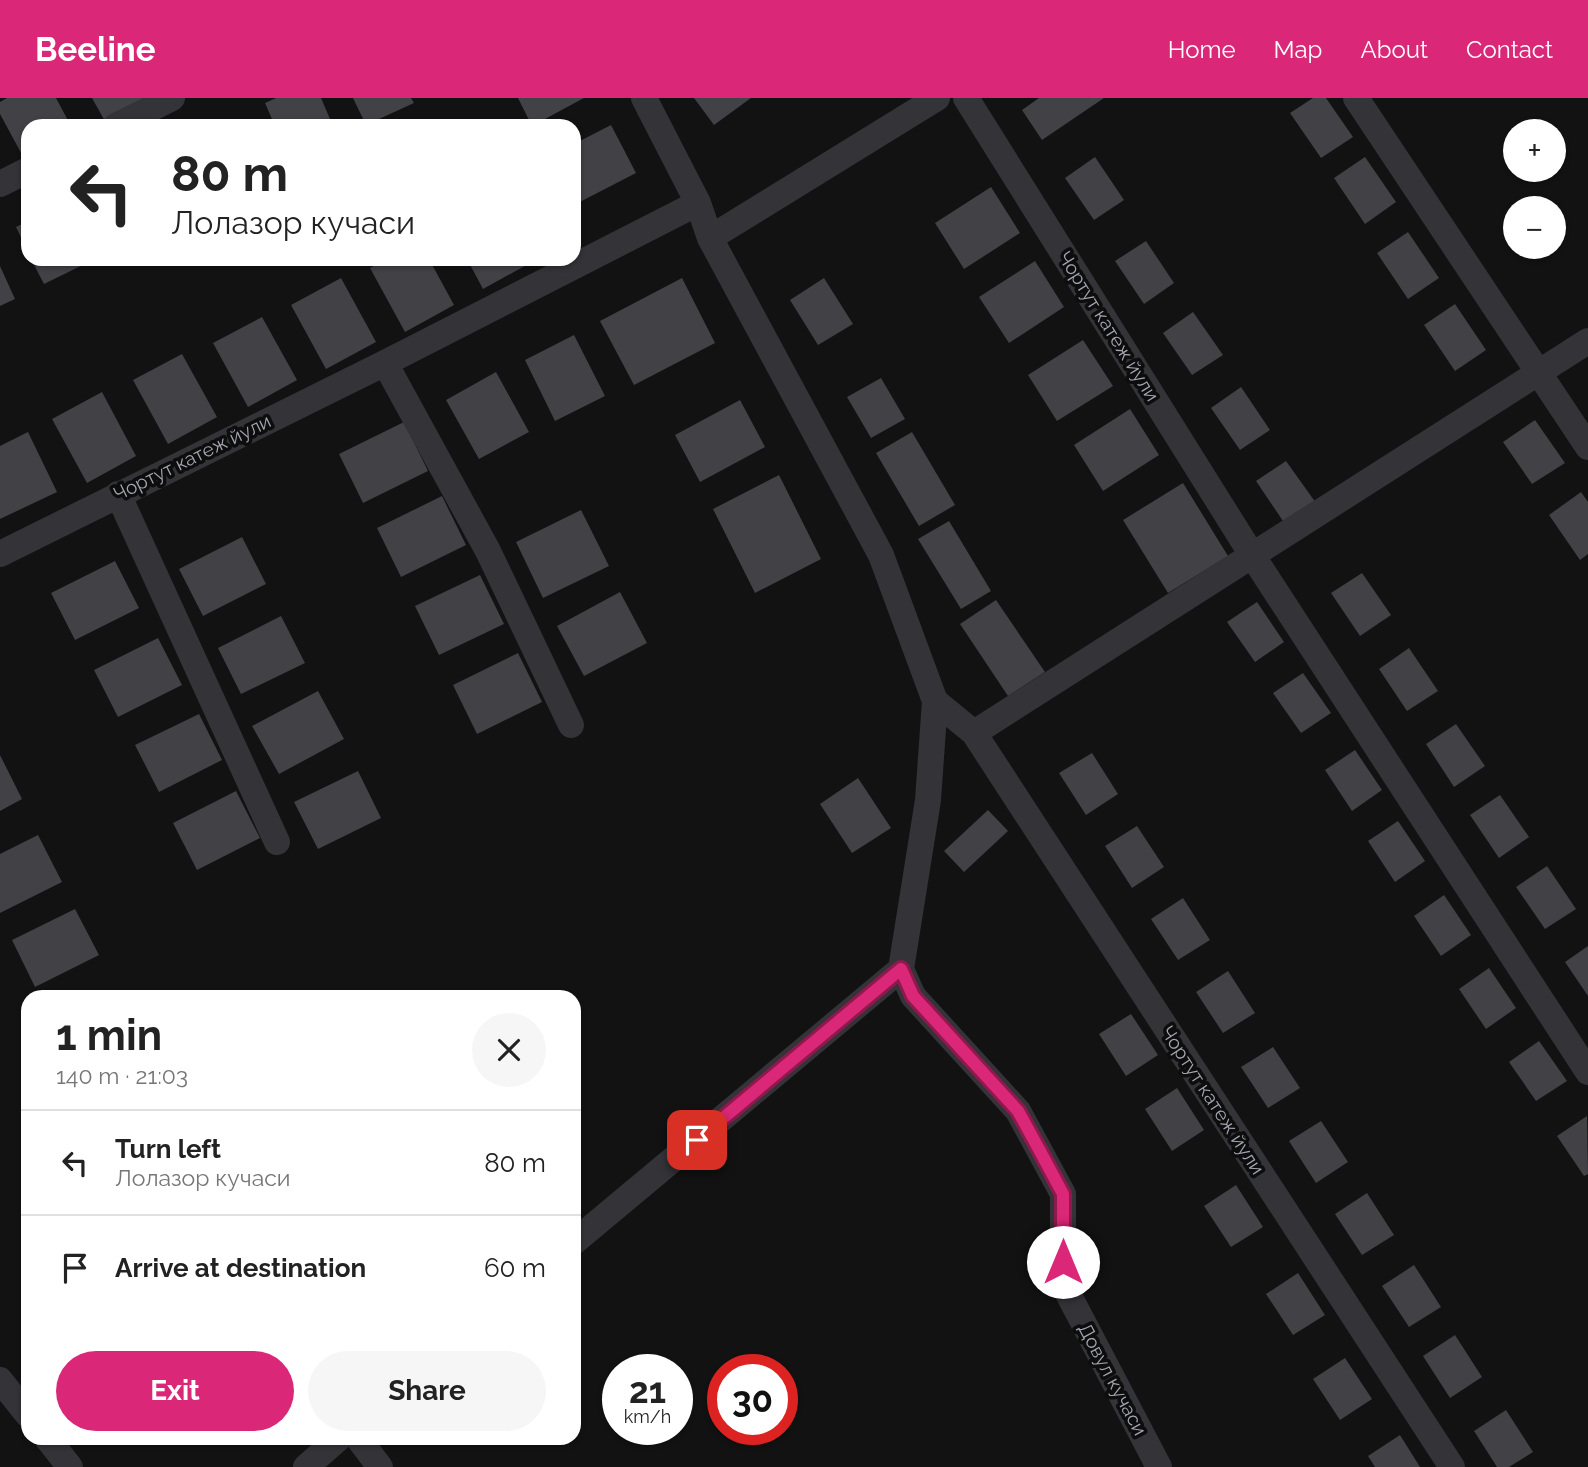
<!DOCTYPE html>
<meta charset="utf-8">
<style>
body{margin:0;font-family:Raleway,sans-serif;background:#f6f6f6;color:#222;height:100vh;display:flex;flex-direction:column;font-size:26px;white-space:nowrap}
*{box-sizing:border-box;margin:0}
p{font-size:23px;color:#767676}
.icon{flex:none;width:38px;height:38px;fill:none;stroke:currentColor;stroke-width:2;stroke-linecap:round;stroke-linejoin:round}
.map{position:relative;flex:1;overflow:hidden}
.drawer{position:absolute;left:21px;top:892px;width:560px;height:455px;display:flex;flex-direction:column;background:#fff;border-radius:21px;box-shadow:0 2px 5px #0004}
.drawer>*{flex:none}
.hud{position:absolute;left:21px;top:21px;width:560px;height:147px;border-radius:21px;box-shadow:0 2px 5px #0004;background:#fff;color:#222;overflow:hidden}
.buttons{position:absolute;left:1503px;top:21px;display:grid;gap:14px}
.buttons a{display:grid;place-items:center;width:63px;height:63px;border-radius:50%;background:#fff;box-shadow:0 2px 5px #0004;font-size:35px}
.speed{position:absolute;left:602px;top:1256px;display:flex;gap:14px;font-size:35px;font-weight:700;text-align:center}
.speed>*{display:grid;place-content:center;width:91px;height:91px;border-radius:50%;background:#fff;box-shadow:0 2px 5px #0004;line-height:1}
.speed small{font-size:18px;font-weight:400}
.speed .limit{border:10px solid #d22;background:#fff;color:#111}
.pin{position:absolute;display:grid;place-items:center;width:60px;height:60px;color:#fff;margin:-30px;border-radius:14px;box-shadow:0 4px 10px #0006}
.me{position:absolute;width:77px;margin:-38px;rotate:0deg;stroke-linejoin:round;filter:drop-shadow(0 0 5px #0008)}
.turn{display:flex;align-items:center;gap:24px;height:147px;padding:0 35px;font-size:32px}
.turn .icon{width:91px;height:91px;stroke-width:2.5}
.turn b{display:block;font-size:49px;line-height:60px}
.round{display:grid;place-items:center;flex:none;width:74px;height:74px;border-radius:37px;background:#f6f6f6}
.headline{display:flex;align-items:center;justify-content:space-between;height:119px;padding:0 35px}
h1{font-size:42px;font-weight:700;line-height:52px}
.button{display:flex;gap:14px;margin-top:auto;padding:14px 35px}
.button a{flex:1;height:80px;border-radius:42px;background:#db2777;color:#fff;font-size:28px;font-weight:700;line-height:80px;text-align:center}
.button a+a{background:#f6f6f6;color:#222}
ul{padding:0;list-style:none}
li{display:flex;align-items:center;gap:21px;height:105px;padding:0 35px;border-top:2px solid #e0e0e0}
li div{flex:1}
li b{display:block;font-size:26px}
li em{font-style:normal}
header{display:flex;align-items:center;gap:42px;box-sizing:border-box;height:98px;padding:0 35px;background:#db2777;color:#fff}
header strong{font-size:33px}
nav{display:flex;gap:38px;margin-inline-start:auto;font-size:24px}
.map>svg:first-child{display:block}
.building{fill:#414146}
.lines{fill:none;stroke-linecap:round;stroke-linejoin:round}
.minor{stroke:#333338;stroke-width:26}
.route-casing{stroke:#8e194d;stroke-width:18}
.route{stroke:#db2777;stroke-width:12}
.labels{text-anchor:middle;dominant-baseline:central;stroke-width:7;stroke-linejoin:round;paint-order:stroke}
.street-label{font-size:19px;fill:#a4a6b2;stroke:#0d0d0e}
</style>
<header>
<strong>Beeline</strong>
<nav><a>Home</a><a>Map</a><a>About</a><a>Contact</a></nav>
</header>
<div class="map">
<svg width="1588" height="1369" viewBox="0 0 1588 1369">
<rect width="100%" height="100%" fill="#121213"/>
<path class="building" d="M7,0H56L71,28H28V63L26,64L0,16V4Z
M92,0H151L106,25Z
M276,0H321L333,28H275L265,5Z
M353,0H411L414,5L366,27Z
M518,0H584L532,28Z
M694,0H751L714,27Z
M1039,0H1104L1042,42L1022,12Z
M1313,0H1326L1353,39L1321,60L1290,15Z
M611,27L636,75L574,107V46Z
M1095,59L1124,102L1094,122L1065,80Z
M1365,59L1396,104L1365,126L1334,80Z
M991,89L1020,135L964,171L935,125Z
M28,123V154L16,129Z
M1408,134L1439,180L1408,201L1377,155Z
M1146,143L1174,185L1144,206L1115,163Z
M31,161H95L44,186Z
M387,161H429L454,207L405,234L370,170Z
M467,161H530L532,164L483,191Z
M1035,163L1064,209L1009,245L979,199Z
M0,168L15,201L0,208Z
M341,180L376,244L326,271L291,207Z
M682,180L715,245L634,287L600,223Z
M824,180L853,226L818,247L790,202Z
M1455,206L1486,252L1455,273L1424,227Z
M1193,214L1223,257L1192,277L1163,235Z
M262,219L297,282L248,309L213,245Z
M574,237L605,298L555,323L525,262Z
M1083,242L1113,288L1057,323L1028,277Z
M182,256L217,319L168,346L133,282Z
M496,274L529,334L479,361L446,302Z
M881,280L905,321L871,340L847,299Z
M1241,289L1270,332L1240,352L1211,310Z
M102,294L136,358L87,385L52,321Z
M740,302L765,349L700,384L675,337Z
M1130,311L1159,357L1103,393L1074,347Z
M1535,322L1565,365L1532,386L1503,344Z
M404,324L428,373L363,405L339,356Z
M28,334L57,394L0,421V348Z
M912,334L955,407L919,428L876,355Z
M1286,363L1316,405L1285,426L1256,383Z
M779,377L821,461L755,495L713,411Z
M1183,385L1228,458L1168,495L1123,422Z
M1581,394L1588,404V456L1580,462L1549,417Z
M442,398L466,447L401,479L377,430Z
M581,412L609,468L543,500L516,444Z
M949,423L991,493L961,511L918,441Z
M242,439L266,486L203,518L179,471Z
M115,463L139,510L75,542L51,495Z
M1362,475L1391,517L1360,538L1331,495Z
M480,477L504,526L439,557L415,508Z
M620,494L647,545L584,578L557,528Z
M996,502L1045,574L1008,598L960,526Z
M1257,504L1284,544L1255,564L1227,524Z
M281,518L305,565L241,596L218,550Z
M158,540L182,587L118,619L94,572Z
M1409,550L1438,593L1407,613L1379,571Z
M518,555L542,604L477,636L453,587Z
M1303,575L1331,615L1301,635L1273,595Z
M318,593L344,641L279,676L252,628Z
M199,616L222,662L159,694L135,647Z
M1456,626L1485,668L1454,689L1426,646Z
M1355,652L1382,692L1352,713L1325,672Z
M1092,655L1118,696L1086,717L1059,675Z
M0,657L22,701L0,713Z
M358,673L381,720L318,751L294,704Z
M858,680L891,730L852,755L820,706Z
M236,693L260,740L197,772L173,725Z
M1500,697L1529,739L1499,760L1470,717Z
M988,712L1008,733L964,774L944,753Z
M1398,723L1425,763L1395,784L1368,743Z
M1137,728L1164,769L1132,790L1105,748Z
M38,737L62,784L0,815V756Z
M1547,768L1576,811L1545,831L1516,789Z
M1444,797L1471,837L1441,858L1414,818Z
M1183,800L1210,842L1178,862L1151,821Z
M75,811L99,857L35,889L12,842Z
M1588,848V898L1565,864Z
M1489,870L1516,910L1486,931L1459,891Z
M1228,873L1255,915L1223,935L1196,894Z
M1131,916L1158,957L1126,978L1099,936Z
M1539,943L1567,983L1536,1003L1509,964Z
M1273,949L1300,990L1268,1010L1241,969Z
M1177,990L1204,1032L1172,1053L1145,1011Z
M1587,1018L1588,1076L1584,1078L1557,1038Z
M1321,1023L1348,1064L1316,1085L1289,1043Z
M1236,1087L1263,1129L1231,1149L1204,1108Z
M1367,1095L1394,1137L1362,1157L1335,1116Z
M1414,1167L1441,1209L1409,1229L1382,1188Z
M1298,1175L1325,1217L1293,1237L1266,1196Z
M1455,1237L1482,1279L1450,1300L1423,1258Z
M1345,1260L1372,1301L1340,1322L1313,1281Z
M1506,1312L1533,1354L1509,1369H1497L1474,1333Z
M1400,1337L1420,1369H1375L1368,1358Z"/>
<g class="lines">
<path class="minor" d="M644,0L698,105L710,140L881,457L935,603L928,702L901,871
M966,0L1252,457L1588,974
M1356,0L1588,349
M116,28L172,0
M0,86L28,72
M710,140L937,0
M385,265L488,453L571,627
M118,396L277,744
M0,456L385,265L698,105
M935,603L974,635L1588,243
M974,635L1452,1369
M901,871L913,898L1018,1013L1063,1096V1186L1159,1369
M574,1144L901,871
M0,1282L28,1317
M47,1340L70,1369
M358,1340L380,1369
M306,1369L339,1340"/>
</g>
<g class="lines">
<g class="route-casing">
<path id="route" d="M697,1042L901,871L913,898L1018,1013L1041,1055L1063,1096V1164"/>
</g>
<use href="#route" class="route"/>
</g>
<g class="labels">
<g class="street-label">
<text transform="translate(1109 228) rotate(58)">Чортут катеж йули</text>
<text transform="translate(192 359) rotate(-26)">Чортут катеж йули</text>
<text transform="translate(1213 1002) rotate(57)">Чортут катеж йули</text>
<text transform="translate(1113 1281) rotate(62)">Довул кучаси</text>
</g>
</g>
</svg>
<div class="buttons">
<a>+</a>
<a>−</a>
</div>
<div class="speed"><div>21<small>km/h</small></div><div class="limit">30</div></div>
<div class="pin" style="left:697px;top:1042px;background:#d93025"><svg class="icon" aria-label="arrive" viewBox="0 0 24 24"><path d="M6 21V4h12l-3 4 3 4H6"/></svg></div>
<svg class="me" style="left:1063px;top:1164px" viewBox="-20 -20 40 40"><circle r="19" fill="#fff"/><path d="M0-13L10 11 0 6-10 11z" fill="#db2777"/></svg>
<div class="hud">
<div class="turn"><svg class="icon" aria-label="left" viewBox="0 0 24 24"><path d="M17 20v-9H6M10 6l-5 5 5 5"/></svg><div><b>80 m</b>Лолазор кучаси</div></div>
</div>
<section class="drawer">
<div class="headline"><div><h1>1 min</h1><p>140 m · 21:03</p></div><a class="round"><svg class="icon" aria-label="close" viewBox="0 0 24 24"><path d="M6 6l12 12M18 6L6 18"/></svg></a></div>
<ul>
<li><svg class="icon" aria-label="left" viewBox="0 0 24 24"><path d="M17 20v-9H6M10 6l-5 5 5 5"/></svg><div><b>Turn left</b><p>Лолазор кучаси</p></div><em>80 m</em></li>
<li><svg class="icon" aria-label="arrive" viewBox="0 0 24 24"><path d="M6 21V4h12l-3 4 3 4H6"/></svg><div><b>Arrive at destination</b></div><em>60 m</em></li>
</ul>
<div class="button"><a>Exit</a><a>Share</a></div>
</section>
</div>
